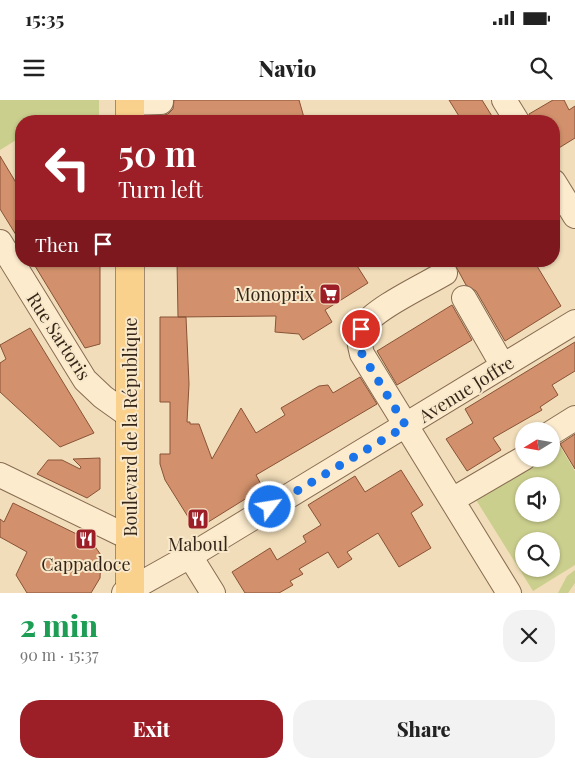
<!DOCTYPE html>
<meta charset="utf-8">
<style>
body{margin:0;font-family:"Playfair Display",serif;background:#f2f2f2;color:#222;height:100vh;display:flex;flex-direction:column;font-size:19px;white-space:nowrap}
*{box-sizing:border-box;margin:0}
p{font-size:16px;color:#767676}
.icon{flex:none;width:28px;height:28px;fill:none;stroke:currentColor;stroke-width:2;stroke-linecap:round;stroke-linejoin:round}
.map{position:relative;height:493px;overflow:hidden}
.drawer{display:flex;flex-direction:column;background:#fff;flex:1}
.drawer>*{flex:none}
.banner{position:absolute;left:15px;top:15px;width:545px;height:152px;border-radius:20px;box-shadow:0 1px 4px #0004;background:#9c1e26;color:#fff;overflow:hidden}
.needle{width:32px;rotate:259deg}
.controls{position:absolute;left:515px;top:322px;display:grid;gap:10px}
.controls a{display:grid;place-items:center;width:45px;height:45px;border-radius:50%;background:#fff;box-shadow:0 1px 4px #0004;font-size:25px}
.pin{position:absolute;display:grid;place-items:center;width:42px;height:42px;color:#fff;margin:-21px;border:2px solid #fff;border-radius:50%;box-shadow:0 1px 5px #0007}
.me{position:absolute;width:55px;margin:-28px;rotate:59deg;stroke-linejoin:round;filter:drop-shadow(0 0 4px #0008)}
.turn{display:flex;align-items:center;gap:18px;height:105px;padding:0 20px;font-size:22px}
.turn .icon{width:65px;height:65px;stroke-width:2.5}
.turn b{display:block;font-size:35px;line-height:42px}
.then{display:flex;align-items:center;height:48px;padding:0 20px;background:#0003;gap:10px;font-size:19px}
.round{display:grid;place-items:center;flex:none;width:52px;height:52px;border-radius:20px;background:#f2f2f2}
.head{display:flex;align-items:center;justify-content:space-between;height:85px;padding:0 20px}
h1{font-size:30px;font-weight:800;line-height:38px;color:#1e9e55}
.button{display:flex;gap:10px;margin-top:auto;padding:10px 20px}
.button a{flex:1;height:58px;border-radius:20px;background:#9c1e26;color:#fff;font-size:20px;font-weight:800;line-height:58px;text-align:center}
.button a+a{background:#f2f2f2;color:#222}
.status{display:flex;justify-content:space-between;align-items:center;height:35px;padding:0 25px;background:#fff;direction:ltr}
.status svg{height:14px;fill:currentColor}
header{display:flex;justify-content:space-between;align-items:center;height:65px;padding:0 20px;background:#fff;font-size:22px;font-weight:800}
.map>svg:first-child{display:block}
.green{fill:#cbcf8d;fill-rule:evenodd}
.building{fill:#d2916c;stroke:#895337}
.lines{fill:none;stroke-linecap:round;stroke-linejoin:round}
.minor-casing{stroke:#886c53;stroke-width:26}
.major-casing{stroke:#553b28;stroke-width:29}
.minor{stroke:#fcebcd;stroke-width:24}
.major{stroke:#f9d18c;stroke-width:28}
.route{stroke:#1a73e8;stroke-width:9;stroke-dasharray:0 16.2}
.labels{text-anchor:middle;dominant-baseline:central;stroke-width:4;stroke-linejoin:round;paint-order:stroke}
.poi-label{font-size:18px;fill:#362619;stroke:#f8e8c9}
.street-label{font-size:18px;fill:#362619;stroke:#f8e8c9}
</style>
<div class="status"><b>15:35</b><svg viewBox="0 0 49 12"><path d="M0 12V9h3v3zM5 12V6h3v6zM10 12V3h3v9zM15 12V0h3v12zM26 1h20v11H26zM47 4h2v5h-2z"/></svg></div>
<header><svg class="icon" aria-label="menu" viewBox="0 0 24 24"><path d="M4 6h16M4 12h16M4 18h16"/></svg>Navio<svg class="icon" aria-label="search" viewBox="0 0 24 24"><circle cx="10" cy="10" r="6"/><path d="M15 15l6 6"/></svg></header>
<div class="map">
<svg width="575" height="493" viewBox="0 0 575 493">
<rect width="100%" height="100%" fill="#f1ddb9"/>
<path class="green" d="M0,0H99V21H21V37L0,50Z
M558,343L575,371V465L533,491L473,395L532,359H551V347ZM524,386H551V414H524ZM524,441H551V469H524Z
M575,470V483L568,493H558L567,476Z"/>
<path class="building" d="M174,0H299L305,21H161V16L168,14L173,9Z
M449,0H482L495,21H462Z
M553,0H564L569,10L575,6V38L554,51V21H531L529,14Z
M0,56L21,91V143L0,109Z
M32,161H100V244L85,248Z
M177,161H354L368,183L325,210L332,222L303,240L299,234L275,232L276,216L178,217Z
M453,161H534L561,206L505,241L476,191L466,185Z
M452,205L472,240L397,285L377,251Z
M160,217H186L189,284L187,322H190V324H199L212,359L241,308L256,333L285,315L281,308L319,286L328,285L333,293L360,277L377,304L256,375L263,388L205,424L190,420L165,380L160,364V354H170V302H160Z
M30,228L94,333L60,347L0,292V263L6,259L0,245Z
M575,242V271L552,285L558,295L540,307L542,310L493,338L501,350L467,371L446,339L473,323L465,309Z
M575,334V369L560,344Z
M100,358V389L87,398L37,374L48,360H62L80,369L81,367L73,359Z
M401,370L423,405L411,413L431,448L399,467L378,433L347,452L352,459L338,468L328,452L299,469L303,474L290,481L293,485L279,493H245L232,472L270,448L277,460L306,442L303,436L321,425L308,405L355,376L365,392Z
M13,403L91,441L101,455L100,478L91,493H27L16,475L27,452L0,437V419L4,422Z"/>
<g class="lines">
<g class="minor-casing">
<path id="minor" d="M504,0L517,21
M130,3L161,2
M554,82L575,116
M0,142L85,280L103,297L131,317
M445,173C425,185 373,209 362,228C357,236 360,246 362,254L509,493
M464,198L503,266
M551,333L575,318
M0,375L130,438
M452,400L524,358
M190,456L213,493
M124,493L190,456L575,222"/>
</g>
<g class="major-casing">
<path id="major" d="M130,0V21
M130,493V161"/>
</g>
<use href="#minor" class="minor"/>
<use href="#major" class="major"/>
</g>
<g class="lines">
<path class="route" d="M270,407L406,326L362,254L359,240L361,229"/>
</g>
<defs>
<g id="supermarket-square" transform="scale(1.125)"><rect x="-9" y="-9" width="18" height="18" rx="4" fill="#9c1e26" stroke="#f8e8c9"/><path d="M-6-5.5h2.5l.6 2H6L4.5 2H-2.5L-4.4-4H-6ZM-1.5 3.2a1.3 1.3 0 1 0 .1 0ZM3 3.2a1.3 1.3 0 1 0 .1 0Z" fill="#fff"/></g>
<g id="restaurant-square" transform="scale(1.125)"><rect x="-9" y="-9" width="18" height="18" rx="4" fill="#9c1e26" stroke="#f8e8c9"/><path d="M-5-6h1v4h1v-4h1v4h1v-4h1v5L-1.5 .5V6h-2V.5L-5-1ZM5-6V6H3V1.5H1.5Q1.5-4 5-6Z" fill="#fff"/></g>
</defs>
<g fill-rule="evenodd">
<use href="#supermarket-square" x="330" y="194"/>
<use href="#restaurant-square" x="198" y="419"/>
<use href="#restaurant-square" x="86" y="439"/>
</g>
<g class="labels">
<g class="poi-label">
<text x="314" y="194" text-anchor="end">Monoprix</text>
<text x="198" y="444">Maboul</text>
<text x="86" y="464">Cappadoce</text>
</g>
<g class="street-label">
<text transform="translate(59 236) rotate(57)">Rue Sartoris</text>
<text transform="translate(466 289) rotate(-32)">Avenue Joffre</text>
<text transform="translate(130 327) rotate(-90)">Boulevard de la République</text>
</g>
</g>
</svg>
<div class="controls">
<a><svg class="needle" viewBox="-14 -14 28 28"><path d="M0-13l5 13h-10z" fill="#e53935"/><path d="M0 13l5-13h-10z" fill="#767676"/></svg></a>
<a><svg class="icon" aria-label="sound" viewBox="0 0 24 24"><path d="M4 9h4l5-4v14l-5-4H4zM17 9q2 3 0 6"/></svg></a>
<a><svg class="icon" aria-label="search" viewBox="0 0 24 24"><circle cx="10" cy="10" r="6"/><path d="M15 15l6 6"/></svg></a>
</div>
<div class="pin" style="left:361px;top:229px;background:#d93025"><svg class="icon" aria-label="arrive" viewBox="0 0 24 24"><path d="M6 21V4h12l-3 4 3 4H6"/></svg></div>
<svg class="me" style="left:270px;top:407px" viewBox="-20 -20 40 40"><circle r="17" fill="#1a73e8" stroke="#fff" stroke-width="3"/><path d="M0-11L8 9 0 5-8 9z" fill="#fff"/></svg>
<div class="banner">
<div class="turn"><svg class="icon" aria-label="left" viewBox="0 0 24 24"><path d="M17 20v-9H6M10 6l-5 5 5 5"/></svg><div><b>50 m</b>Turn left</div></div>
<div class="then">Then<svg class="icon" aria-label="arrive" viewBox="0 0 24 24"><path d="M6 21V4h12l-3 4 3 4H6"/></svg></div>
</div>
</div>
<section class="drawer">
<div class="head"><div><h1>2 min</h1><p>90 m · 15:37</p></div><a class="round"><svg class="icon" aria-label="close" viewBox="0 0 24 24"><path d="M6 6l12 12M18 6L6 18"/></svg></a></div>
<div class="button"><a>Exit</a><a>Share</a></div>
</section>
